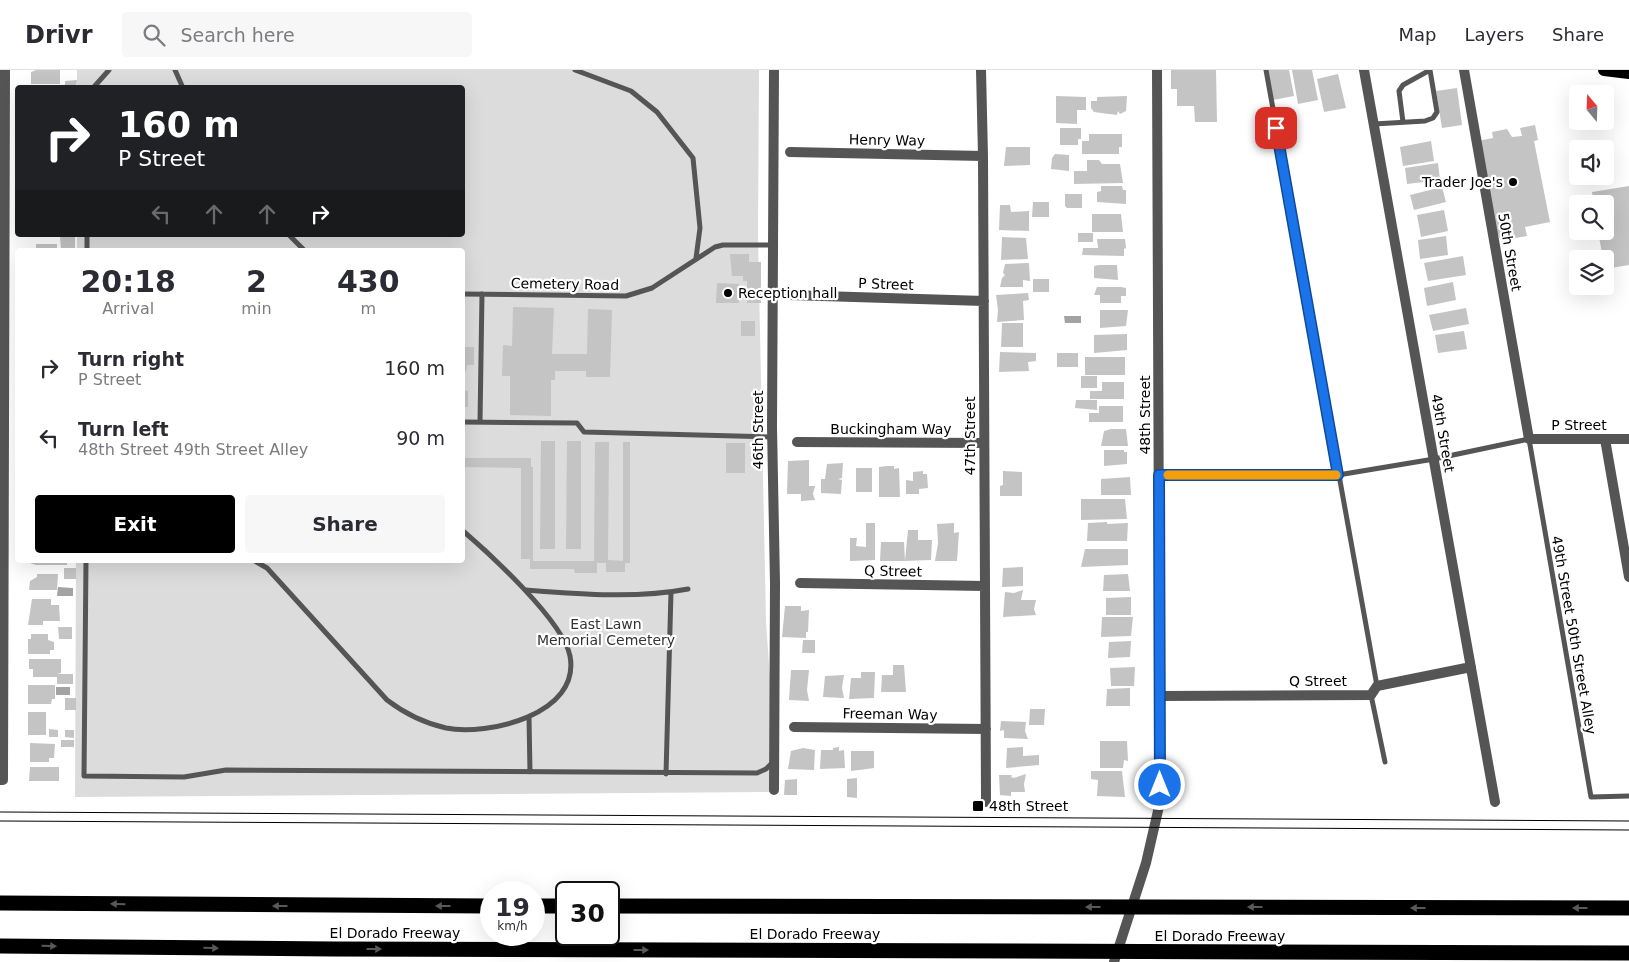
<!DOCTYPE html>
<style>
body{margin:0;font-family:"DejaVu Sans",sans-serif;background:#f7f7f7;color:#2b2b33;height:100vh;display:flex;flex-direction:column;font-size:19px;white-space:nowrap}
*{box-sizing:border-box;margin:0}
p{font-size:16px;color:#7c7c81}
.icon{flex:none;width:28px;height:28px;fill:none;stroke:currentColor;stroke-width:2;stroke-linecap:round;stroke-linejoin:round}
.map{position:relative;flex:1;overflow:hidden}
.panel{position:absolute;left:15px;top:178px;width:450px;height:315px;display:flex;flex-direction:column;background:#fff;border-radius:5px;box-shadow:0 5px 20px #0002}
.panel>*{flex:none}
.banner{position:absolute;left:15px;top:15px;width:450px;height:152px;border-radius:5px;box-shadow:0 5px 20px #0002;background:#202124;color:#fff;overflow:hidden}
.needle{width:32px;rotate:341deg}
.fabs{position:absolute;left:1569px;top:15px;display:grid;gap:10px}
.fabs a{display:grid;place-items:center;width:45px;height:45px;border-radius:5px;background:#fff;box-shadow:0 5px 20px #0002;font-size:25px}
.speed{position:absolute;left:480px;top:811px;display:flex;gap:10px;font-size:25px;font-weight:700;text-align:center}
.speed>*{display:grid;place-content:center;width:65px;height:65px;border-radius:50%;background:#fff;box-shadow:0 5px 20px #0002;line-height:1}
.speed small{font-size:12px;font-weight:400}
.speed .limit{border:2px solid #111;border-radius:8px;background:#fff;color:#111}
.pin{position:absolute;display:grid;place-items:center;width:42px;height:42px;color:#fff;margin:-21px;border-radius:10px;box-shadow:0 2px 8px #0006}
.me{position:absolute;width:55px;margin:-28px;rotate:0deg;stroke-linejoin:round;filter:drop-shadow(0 0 4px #0008)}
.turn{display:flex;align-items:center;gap:18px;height:105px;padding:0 20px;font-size:22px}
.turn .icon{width:65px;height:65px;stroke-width:2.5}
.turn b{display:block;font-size:35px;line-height:42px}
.lanes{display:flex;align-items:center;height:48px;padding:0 20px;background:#0003;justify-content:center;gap:25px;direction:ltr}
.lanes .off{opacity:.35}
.eta{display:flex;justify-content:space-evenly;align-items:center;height:85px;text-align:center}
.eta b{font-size:30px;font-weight:600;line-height:35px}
.cta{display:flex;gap:10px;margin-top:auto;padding:10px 20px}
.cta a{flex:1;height:58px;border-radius:5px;background:#000;color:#fff;font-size:20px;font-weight:600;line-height:58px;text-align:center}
.cta a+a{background:#f7f7f7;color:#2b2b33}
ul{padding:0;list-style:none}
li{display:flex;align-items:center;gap:15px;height:70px;padding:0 20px}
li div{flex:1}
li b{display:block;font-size:19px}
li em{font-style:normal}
header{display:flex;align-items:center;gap:30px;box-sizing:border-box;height:70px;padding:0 25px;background:#fff;border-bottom:1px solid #e1e1e2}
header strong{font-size:24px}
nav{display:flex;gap:28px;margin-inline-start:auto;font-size:18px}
.search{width:350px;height:45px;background:#f7f7f7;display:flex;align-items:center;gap:12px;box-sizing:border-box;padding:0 18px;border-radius:5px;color:#7c7c81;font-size:19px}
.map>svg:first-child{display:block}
.green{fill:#dcdcdc}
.water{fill:#a3a3a3}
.building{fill:#c4c4c4}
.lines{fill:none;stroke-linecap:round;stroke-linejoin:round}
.lane{stroke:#555;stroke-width:5}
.street{stroke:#555;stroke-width:10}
.primary{stroke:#000;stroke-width:12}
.highway{stroke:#000;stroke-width:15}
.tram{stroke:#000;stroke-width:1}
.oneway{fill:#595959}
.route-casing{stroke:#114b97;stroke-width:12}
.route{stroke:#1a73e8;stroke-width:9}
.slow{stroke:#f59e0b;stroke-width:9}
.poi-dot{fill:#000;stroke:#fff;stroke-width:2}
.labels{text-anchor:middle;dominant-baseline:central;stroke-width:4.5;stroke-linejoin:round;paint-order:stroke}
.street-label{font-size:14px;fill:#000;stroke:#fff}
.poi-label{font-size:14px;fill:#000;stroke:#fff;text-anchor:start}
.park-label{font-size:14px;fill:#333;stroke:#fff}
</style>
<header>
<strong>Drivr</strong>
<div class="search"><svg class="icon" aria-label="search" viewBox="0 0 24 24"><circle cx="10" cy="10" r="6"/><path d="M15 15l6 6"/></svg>Search here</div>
<nav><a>Map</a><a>Layers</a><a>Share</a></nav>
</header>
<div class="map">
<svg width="1629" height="892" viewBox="0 0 1629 892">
<rect width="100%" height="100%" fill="#fff"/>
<path class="green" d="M77,0H759L758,165L766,552L778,722L75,727L76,490H462V180H77V165H462V18H77Z"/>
<path class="water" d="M1064,246H1081V253H1065Z
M58,517L73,518V526H57Z
M56,617H70V625H56Z"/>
<path class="building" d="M36,0H60V14H31V2Z
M1171,0H1216L1217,52H1195L1194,36H1177V19H1171Z
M1267,0H1289L1294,26L1273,30Z
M1292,0H1312L1318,30L1298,34Z
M1338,4L1346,38L1324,42L1317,9Z
M77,10L76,18H65V11Z
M1457,18L1462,55L1442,58L1436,21Z
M1056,26L1086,27V40H1077V54L1056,53Z
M1127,26L1126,41L1120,44L1118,41L1117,45L1094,42L1091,38V31H1097V27Z
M1535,55L1538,70L1534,71L1550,152L1525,157L1527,166L1509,169L1507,160L1501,162L1502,172L1495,160L1478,71L1493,68L1492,62L1507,59L1512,67L1522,66L1520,58Z
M1060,58H1081V69H1078V75H1060Z
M1089,64H1122V77H1119V84H1082V71H1089Z
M1431,71L1434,91L1403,96L1400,77Z
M1006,77H1030V95L1004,96Z
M1055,84L1069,85V101L1051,99L1052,88Z
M1087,90H1099L1102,94H1120L1123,113L1074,114V101H1087Z
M1438,93L1440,110L1407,114L1405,98Z
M1101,116H1122L1123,120H1126V134L1097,132V122L1101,121Z
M1629,116V195L1605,199V189H1603L1598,161H1605V134H1594L1592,122Z
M1442,117L1446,132L1414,140L1410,125Z
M1065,124H1082V138H1067L1065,136Z
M1033,132H1049V147H1032Z
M1000,135H1010L1011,142L1029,141V161L999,160Z
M1444,140L1448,161L1421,167L1417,145Z
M1092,144H1121L1123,162H1092Z
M1078,163H1093V172H1078Z
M1446,166L1448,185L1420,189L1418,170Z
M60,167H75V179H61Z
M1002,167L1026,168L1028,189L1001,190Z
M1097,169H1125L1126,178L1124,179V186L1082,185L1083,178H1098Z
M36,174H57V180H36Z
M730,184H749V192H761V233H747V211H743V206H732Z
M1463,186L1466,205L1428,211L1424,193Z
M1029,193L1030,211L1023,210V217H1000L1002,208L1005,205L1003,203L1005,194Z
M1099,195H1117L1118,210L1094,208V196Z
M1033,209H1049V222H1033Z
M1453,212L1456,230L1427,236L1424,218Z
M717,213L739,214V233H716Z
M1097,217H1121L1126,218V226H1121V233H1100V225H1094Z
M1028,223L1029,230L1023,231L1024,250L997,252L998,240L996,225Z
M513,237L554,238L552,284H587L588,239L612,240L610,307H586V301H555V310H551V346L510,345V306H502L503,275L512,276Z
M1466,238L1469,254L1433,261L1429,245Z
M1100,240H1128L1126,256L1100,258Z
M741,251H755V266H741Z
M1002,253H1023V277H1001Z
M1464,261L1467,279L1438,283L1435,265Z
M1127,264V280L1094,283V265Z
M462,277H474V295H467L466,301H462Z
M1000,282L1036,283V291L1028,292L1029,301L999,302Z
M1057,283H1078V297H1057Z
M1085,287H1125V305H1085Z
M1081,306H1097V318H1081Z
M1102,312H1124V329H1090V321H1102Z
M462,320L468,321V337H462Z
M1076,330H1097V340L1075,338Z
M1099,336H1123V352H1089V343H1099Z
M1111,359H1126L1128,376H1101L1104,361Z
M541,371H555V479H540Z
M567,371H581V479H566Z
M595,372H609L608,490L623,491V372H630V493H625V502H606V493H597V503H575L574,499H530V489H521V398L462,397V388H531V397H533V491H594Z
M726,373H745V403H726Z
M1104,380H1124V382H1127V394L1104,396Z
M809,390V416H815L813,424L815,430L801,431V424H787L788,391Z
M843,393L842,408L838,409L842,410L841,424L821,423V409H825L827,394Z
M886,396H894V399L899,398L900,427H879V397Z
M856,398H872V422H856Z
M923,401V404H927L928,418L919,419V424H906V410L913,411V402Z
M1003,401L1022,402V426H1000V416L1003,415Z
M1130,407L1131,425H1101V409Z
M1081,429H1125L1127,449L1081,450Z
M1107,452V454L1128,453L1127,471H1087L1088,453Z
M866,453H875V490L850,491V468H857L856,476L866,477Z
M954,453V463L959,462L957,491H935L938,473L937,454Z
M908,460H918V470H932L931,490L905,491Z
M881,472H904L905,491H880Z
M1085,479H1128V495L1081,497Z
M30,490H67V495H36L30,493Z
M1023,497V516L1002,517L1003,498Z
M64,498H76V509H64Z
M37,504H58L57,520H29L30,511L37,507Z
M1128,504L1130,521H1103L1104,505Z
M1023,520L1021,530H1036L1034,539L1036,545L1003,547L1005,522L1014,523Z
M1131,527V545H1106V528Z
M32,529H51V535H59L60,551H43V555H28Z
M785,536H801V541L809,540L808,562H806V568L782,567Z
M1102,547H1133L1131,566L1101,567Z
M58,557H72V569H59Z
M31,564H48V570L54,572V580H50V584H28V569H31Z
M803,570H815V583H802Z
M1131,571L1130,587L1108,588L1109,572Z
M29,589H61V603L57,604H73V614H57V607H33V599H29Z
M893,595H904L906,622H881L882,605H893Z
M1135,597L1134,616H1111L1110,598Z
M791,600H809L807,620L809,631L789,630Z
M861,602H875L874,628L849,629L851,608H861Z
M844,605L842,618L844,628L823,627L825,606Z
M28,615H55V629H52L51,634H28Z
M1130,618V636H1106L1107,619Z
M65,628H76V640H65Z
M1030,639H1045L1044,655H1029Z
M28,642H46V665H28Z
M1001,651L1026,652L1025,661L1028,669L1004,668V660L1000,661Z
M49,659L58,660V667H49Z
M65,660H74V668L65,667Z
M61,670H74V677H61Z
M1100,671H1127L1128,691L1124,690L1123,698H1100Z
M30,673L55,674L54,688H49V692H30Z
M839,677V681L844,680L845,698L820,699L821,680H833V678Z
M1023,677V686L1039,685V695L1006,698L1007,678Z
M803,678L815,680L814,700L788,699L791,681Z
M851,681H874V698L851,701Z
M30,697H59V711H29Z
M1091,701H1122L1125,727L1097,726L1098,710L1091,709Z
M1026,704L1024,714L1025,722H1011V726L1000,725L999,705H1012L1011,707L1014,708Z
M857,708V728L847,727V709Z
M797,709V725H784L785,710Z"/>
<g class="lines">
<path class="lane" d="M175,0L183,18
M575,0L631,21L657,42L693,88L700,158L696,188
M1266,0L1377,616
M93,18L109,0
M1403,52L1399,21L1403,15L1430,0
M1374,54L1425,51L1433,48L1437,42L1430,0
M289,165L304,180
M87,180V165
M462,224L626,226L652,218L715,177L723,175H773
M462,352L577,353L584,362L772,367
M480,352L482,224
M1338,405L1434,389L1529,369L1591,727L1629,726
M86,490L84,706L184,707L226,700L757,703L766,699L773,692
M176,490H203
M253,490L267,498L387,630C404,643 424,653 446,658C487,666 581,645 570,586C563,551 490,484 462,460
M526,520C578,524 636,529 688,519
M1371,625L1385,692
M529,647L530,702
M666,704L671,522"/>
<path class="street" d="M981,0L983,86L986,732
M1364,0L1495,732
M1464,0L1529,369H1629
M790,82L983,86
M789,225L984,231
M1605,369L1629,507
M797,372L984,373
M1159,405H1338
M800,513L985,516
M1160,626L1371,625L1377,616L1471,597
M794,657L986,659
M0,710H3L5,0
M774,720L775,513L772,357L774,0
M1114,892L1146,793L1160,732L1157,0"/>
<path class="primary" d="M1604,0L1629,3"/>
<path class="highway" d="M0,833L491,836
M534,836H566
M609,836L1629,838
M0,876L333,879L1629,883"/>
<path class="tram" d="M0,742L1629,751
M0,751L1629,760"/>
</g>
<defs><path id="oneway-solid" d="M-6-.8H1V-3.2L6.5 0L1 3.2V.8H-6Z" transform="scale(1.25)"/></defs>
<g class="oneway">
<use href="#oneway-solid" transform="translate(118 834) rotate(-179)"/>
<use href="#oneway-solid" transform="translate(280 836) rotate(-180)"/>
<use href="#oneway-solid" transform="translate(443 836) rotate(-180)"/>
<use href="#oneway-solid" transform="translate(1093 837) rotate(-180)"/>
<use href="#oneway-solid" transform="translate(1255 837) rotate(-180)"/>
<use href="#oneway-solid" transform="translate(1418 838) rotate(-180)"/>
<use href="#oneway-solid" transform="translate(1580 838) rotate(-180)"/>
<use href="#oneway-solid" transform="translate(49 876) rotate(1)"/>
<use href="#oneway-solid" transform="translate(211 878) rotate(1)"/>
<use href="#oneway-solid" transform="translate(374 879)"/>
<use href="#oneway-solid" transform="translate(641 880)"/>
</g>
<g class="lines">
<g class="route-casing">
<path id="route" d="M1160,715L1159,405H1338L1276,58"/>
</g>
<use href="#route" class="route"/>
<path class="slow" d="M1168,405H1336"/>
</g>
<g class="poi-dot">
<circle cx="1513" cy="112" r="5"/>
<circle cx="728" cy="223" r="5"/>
<rect x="972" y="730" width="12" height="12" rx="2.5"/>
</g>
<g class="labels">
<g class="street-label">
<text transform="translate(887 70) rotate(1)">Henry Way</text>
<text transform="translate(1510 182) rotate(80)">50th Street</text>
<text transform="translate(565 214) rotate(1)">Cemetery Road</text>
<text transform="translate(886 214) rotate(2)">P Street</text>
<text transform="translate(1145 345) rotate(-90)">48th Street</text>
<text x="1579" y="355">P Street</text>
<text x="891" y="359">Buckingham Way</text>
<text transform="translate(758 360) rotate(-90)">46th Street</text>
<text transform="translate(1443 363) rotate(80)">49th Street</text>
<text transform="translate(970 366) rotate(-90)">47th Street</text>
<text transform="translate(893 501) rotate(1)">Q Street</text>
<text transform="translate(1574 565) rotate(80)">49th Street 50th Street Alley</text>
<text x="1318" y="611">Q Street</text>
<text transform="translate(890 644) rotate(1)">Freeman Way</text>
<text x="395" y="863">El Dorado Freeway</text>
<text x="815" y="864">El Dorado Freeway</text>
<text x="1220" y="866">El Dorado Freeway</text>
</g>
<g class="poi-label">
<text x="1503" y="112" text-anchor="end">Trader Joe's</text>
<text x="738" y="223">Reception hall</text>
<text x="989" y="736">48th Street</text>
</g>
<g class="park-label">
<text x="606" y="554">East Lawn<tspan x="606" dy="16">Memorial Cemetery</tspan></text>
</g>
</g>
</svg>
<div class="fabs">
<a><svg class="needle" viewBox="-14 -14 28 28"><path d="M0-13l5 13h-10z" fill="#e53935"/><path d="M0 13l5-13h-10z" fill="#7c7c81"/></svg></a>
<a><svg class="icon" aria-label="sound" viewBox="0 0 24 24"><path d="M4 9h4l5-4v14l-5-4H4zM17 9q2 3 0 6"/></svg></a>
<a><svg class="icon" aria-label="search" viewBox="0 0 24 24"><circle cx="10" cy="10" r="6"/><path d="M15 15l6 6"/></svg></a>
<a><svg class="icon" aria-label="layers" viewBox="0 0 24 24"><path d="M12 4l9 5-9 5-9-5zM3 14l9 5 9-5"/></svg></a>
</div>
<div class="speed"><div>19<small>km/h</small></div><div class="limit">30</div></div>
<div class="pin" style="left:1276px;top:58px;background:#d93025"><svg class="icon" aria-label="arrive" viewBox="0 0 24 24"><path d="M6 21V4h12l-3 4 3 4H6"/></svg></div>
<svg class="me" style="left:1160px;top:715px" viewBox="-20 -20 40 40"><circle r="17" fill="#1a73e8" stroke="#fff" stroke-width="3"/><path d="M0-11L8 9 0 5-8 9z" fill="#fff"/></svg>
<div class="banner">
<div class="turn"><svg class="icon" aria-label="right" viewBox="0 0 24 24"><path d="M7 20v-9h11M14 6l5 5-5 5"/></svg><div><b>160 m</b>P Street</div></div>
<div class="lanes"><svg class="icon off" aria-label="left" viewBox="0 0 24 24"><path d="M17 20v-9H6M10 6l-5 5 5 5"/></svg><svg class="icon off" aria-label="ahead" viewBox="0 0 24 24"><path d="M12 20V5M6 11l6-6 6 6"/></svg><svg class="icon off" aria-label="ahead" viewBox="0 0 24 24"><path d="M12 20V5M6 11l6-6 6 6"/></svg><svg class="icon" aria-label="right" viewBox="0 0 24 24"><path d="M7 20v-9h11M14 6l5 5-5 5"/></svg></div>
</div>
<section class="panel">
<div class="eta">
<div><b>20:18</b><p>Arrival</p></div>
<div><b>2</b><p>min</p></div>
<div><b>430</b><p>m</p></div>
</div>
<ul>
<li><svg class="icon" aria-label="right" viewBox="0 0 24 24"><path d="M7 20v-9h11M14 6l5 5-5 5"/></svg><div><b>Turn right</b><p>P Street</p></div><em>160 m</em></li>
<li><svg class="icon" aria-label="left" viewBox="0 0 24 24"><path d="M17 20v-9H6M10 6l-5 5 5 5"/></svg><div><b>Turn left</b><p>48th Street 49th Street Alley</p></div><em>90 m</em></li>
</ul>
<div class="cta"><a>Exit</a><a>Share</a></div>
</section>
</div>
